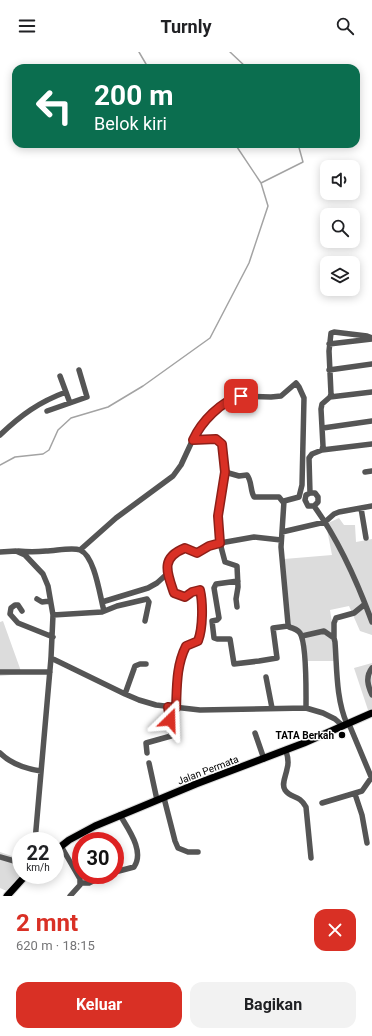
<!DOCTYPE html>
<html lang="id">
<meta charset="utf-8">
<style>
body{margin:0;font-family:Roboto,sans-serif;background:#f2f2f2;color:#202124;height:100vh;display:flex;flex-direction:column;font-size:15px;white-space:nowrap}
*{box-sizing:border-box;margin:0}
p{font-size:13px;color:#757577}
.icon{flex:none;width:22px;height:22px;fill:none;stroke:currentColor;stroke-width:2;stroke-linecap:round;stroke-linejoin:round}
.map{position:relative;height:844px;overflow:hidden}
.side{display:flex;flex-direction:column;background:#fff;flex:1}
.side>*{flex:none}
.top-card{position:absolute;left:12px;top:12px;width:348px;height:84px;border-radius:12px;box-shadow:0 2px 10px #0003;background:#0b6e4f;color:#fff;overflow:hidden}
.tools{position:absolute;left:320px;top:108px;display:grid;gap:8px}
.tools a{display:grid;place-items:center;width:40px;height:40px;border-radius:8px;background:#fff;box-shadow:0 2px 10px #0003;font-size:20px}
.speed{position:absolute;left:12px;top:780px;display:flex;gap:8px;font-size:20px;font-weight:700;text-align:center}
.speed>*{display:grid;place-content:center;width:52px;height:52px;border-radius:50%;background:#fff;box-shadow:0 2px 10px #0003;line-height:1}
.speed small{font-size:10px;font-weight:400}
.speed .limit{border:6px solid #d22;background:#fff;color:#111}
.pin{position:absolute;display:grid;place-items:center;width:34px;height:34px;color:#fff;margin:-17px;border-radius:8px;box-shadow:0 2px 6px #0006}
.me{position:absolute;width:44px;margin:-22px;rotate:22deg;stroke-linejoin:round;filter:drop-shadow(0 0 3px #0008)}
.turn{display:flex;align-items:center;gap:14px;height:84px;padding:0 16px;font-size:18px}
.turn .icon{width:52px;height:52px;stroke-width:2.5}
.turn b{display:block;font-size:28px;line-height:34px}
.round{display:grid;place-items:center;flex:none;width:42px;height:42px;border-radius:12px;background:#f2f2f2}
.overview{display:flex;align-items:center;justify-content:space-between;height:68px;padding:0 16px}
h1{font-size:24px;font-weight:700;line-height:30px;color:#d93025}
.primary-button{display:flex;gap:8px;margin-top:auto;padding:8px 16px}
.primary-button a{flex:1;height:46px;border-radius:12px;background:#d93025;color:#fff;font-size:16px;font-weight:700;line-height:46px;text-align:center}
.primary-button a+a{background:#f2f2f2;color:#202124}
header{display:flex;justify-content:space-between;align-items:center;height:52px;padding:0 16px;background:#fff;font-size:18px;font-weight:700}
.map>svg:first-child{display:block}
.green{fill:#dcdcdc}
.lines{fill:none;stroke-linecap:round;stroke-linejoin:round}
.stream{stroke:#a3a3a3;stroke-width:1.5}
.major-casing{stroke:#dbdbdb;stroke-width:9}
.minor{stroke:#555;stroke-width:5.5}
.major{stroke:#000;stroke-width:7}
.route-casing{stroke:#8d1f18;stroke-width:10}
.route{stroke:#d93025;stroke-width:7}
.poi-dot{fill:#000;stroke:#fff;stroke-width:1.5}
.labels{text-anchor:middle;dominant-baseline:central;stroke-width:3;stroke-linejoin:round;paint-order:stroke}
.poi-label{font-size:10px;font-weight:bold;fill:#000;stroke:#fff;text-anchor:end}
.street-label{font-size:10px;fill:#000;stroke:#fff}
</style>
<header><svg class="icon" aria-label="menu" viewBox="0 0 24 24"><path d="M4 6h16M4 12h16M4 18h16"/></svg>Turnly<svg class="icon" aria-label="search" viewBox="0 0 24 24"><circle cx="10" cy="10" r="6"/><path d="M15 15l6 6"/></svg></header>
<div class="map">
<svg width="372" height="844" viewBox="0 0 372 844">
<rect width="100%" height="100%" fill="#fff"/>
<path class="green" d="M339,466L344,473H355L356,490L372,487V583L360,579L349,554L330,558L338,609H307L304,583L289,578L284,507L332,503L326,472Z
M3,569L22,622L0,624V570Z
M372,611V659L369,661L354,616Z
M0,800L21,807V823H27L9,840L0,836Z"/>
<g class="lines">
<path class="stream" d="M139,0L146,12L150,16
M230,0L247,16
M235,92L261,131
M0,413L15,405L43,402L49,398L58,378L71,366L108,355L143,334L210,286L249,211L268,154L261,131L303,110L298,92"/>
<g class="major-casing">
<path id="major" d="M55,799L69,788L95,774L196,732L304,691L372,661
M7,844L26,823"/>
</g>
<path class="minor" d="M329,292L372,287
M329,318L372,312
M60,324L70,351
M330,345L372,340
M47,359L87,345L79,318
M323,376L372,369
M0,383C21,363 39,350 66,340
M193,389L216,387L222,392L225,420L218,464L220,491L225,510L237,514L238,535L236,547L237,555
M322,398L372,392
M225,420L239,424L247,423C252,429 250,438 254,445H279L283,450
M365,420L372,419
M310,441H315L318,445V450L314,454H308L305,448L306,443L310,441L309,406L312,402L322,398L323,394L321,357L322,352L330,345L331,342L329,299L331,281L334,280L367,284L372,286
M314,454C340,490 357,529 372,570
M361,456L366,486
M282,480L325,470L334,462L339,460L372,454
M80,498L116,466L173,424L181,413L194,385L211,364L225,351L241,344L271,345L281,344L296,331L299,335L304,346L302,433L299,445L284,449L281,495L288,572L289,575C293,576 297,577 300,581C307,592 306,642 306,656
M18,499C27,500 37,500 46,499C55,499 72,495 80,498C95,504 100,545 104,559
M0,500L16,499L25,503L43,522L48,534L53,563L51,606L35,789
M238,529L216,532L214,536L219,566L217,568L212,569L214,586L217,587H230L234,612L259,609L277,606L273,576L288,574
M37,547L42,550L50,549
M102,550L148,536L157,531L168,521
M22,559L18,553H15L11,556L10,562L18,571L53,585
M53,563L102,560L117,554L147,547L149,550L145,569
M302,584L324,579L334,586L335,590C337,617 336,647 347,672
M334,586V571L336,566L354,561L365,552
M51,606L125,642L139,648L156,653L200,658L306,656L323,661L335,667L343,674
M372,616C365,625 368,634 372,643
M0,620H50
M266,625L272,656
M125,642L135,614L140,612H146
M176,656C177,634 176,614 186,594L198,589L201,581V544L200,538L192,540L185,545L174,541C167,520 160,506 185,496L197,501L209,493L254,485L281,488
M349,672L372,727
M255,681L264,707
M286,699C288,705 289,711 287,717C286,724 281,732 285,738C291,747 299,742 306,755L311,806
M0,701C11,712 27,717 41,719
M147,701L146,691L171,684L168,655
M149,711L157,748
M355,742L362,763L367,791
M164,746L175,789L178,796L188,800H198
M322,751L362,739L371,726
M61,794L80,827V833L70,844
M0,805L21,811
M115,820L134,815C145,799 128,777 120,763
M80,831H89L105,823"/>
<use href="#major" class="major"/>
</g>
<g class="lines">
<g class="route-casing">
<path id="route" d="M170,668L168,655L176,656C177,635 176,614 186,594L198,589C203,576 203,551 200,538L192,540L185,545L174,541C167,520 160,506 185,496L197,501L209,494L220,491L218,464L225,420L222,392L216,387L193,388C201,370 221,349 241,344"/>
</g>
<use href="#route" class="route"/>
</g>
<circle class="poi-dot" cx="342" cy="683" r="4"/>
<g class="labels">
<g class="poi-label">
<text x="334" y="683">TATA Berkah</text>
</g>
<g class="street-label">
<text transform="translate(208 718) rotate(-21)">Jalan Permata</text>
</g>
</g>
</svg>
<div class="tools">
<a><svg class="icon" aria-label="sound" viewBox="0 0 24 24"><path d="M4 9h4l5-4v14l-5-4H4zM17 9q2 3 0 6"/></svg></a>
<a><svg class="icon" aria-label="search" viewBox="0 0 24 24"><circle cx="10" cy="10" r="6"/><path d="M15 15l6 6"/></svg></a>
<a><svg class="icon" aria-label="layers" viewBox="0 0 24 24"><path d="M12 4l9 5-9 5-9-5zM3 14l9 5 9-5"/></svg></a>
</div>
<div class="speed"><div>22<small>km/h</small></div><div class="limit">30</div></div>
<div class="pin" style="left:241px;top:344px;background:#d93025"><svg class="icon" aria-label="arrive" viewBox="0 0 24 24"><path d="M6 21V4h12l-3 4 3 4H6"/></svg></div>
<svg class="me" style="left:170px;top:668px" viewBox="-20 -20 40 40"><path d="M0-17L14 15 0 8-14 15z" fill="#d93025" stroke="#fff" stroke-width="4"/></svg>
<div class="top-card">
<div class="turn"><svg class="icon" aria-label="left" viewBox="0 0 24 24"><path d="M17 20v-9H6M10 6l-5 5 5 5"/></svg><div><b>200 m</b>Belok kiri</div></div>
</div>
</div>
<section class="side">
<div class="overview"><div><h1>2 mnt</h1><p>620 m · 18:15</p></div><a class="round" style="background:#d93025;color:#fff"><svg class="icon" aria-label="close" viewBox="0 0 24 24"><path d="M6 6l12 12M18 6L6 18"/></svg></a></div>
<div class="primary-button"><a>Keluar</a><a>Bagikan</a></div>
</section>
